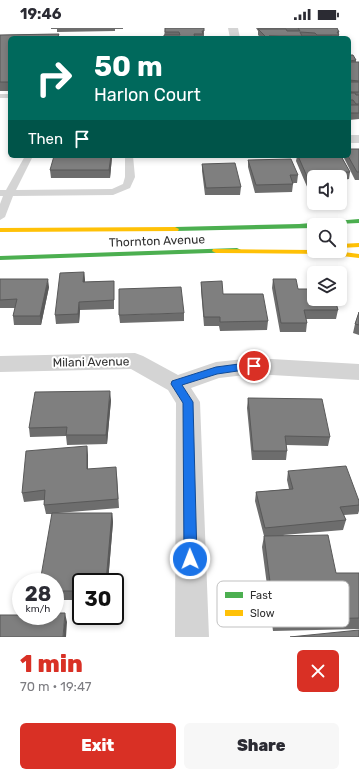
<!DOCTYPE html>
<meta charset="utf-8">
<style>
body{margin:0;font-family:Rubik,sans-serif;background:#f7f7f7;color:#2b2b33;height:100vh;display:flex;flex-direction:column;font-size:15px;white-space:nowrap}
*{box-sizing:border-box;margin:0}
p{font-size:13px;color:#7c7c81}
.icon{flex:none;width:22px;height:22px;fill:none;stroke:currentColor;stroke-width:2;stroke-linecap:round;stroke-linejoin:round}
.map{position:relative;height:609px;overflow:hidden}
.panel{display:flex;flex-direction:column;background:#fff;flex:1}
.panel>*{flex:none}
.banner{position:absolute;left:8px;top:8px;width:343px;height:122px;border-radius:6px;box-shadow:0 2px 6px #0003;background:#00695c;color:#fff;overflow:hidden}
.fabs{position:absolute;left:307px;top:142px;display:grid;gap:8px}
.fabs a{display:grid;place-items:center;width:40px;height:40px;border-radius:6px;background:#fff;box-shadow:0 2px 6px #0003;font-size:20px}
.speed{position:absolute;left:12px;top:545px;display:flex;gap:8px;font-size:20px;font-weight:700;text-align:center}
.speed>*{display:grid;place-content:center;width:52px;height:52px;border-radius:50%;background:#fff;box-shadow:0 2px 6px #0003;line-height:1}
.speed small{font-size:10px;font-weight:400}
.speed .limit{border:2px solid #111;border-radius:6px;background:#fff;color:#111}
.pin{position:absolute;display:grid;place-items:center;width:34px;height:34px;color:#fff;margin:-17px;border:2px solid #fff;border-radius:50%;box-shadow:0 1px 4px #0007}
.me{position:absolute;width:44px;margin:-22px;rotate:359deg;stroke-linejoin:round;filter:drop-shadow(0 0 3px #0008)}
.turn{display:flex;align-items:center;gap:14px;height:84px;padding:0 20px;font-size:18px}
.turn .icon{width:52px;height:52px;stroke-width:2.5}
.turn b{display:block;font-size:28px;line-height:34px}
.then{display:flex;align-items:center;height:38px;padding:0 20px;background:#0003;gap:8px;font-size:15px}
.round{display:grid;place-items:center;flex:none;width:42px;height:42px;border-radius:6px;background:#f7f7f7}
.headline{display:flex;align-items:center;justify-content:space-between;height:68px;padding:0 20px}
h1{font-size:24px;font-weight:800;line-height:30px;color:#d93025}
.cta{display:flex;gap:8px;margin-top:auto;padding:8px 20px}
.cta a{flex:1;height:46px;border-radius:6px;background:#d93025;color:#fff;font-size:16px;font-weight:800;line-height:46px;text-align:center}
.cta a+a{background:#f7f7f7;color:#2b2b33}
.status{display:flex;justify-content:space-between;align-items:center;height:28px;padding:0 20px;background:#fff;direction:ltr}
.status svg{height:11px;fill:currentColor}
.map>svg:first-child{display:block}
.lines{fill:none;stroke-linecap:round;stroke-linejoin:round}
.lane{fill:#d4d4d4;fill-rule:evenodd}
.street{fill:#d4d4d4;fill-rule:evenodd}
.fast{fill:#4caf50;fill-rule:evenodd}
.slow{fill:#ffc107;fill-rule:evenodd}
.wall{fill:#6d6d6d}
.shaded-wall{fill:#595959}
.building{fill:#7f7f7f;stroke:#595959}
.route{fill:#1a73e8;stroke:#114b97}
.labels{text-anchor:middle;dominant-baseline:central;stroke-width:4;stroke-linejoin:round;paint-order:stroke}
.street-label{font-size:12px;fill:#303030;stroke:#fff}
.key{fill:#fff;stroke:#c1c1c1;stroke-width:1}
.key-label{font-size:11px;fill:#303030}
</style>
<div class="status"><b>19:46</b><svg viewBox="0 0 49 12"><path d="M0 12V9h3v3zM5 12V6h3v6zM10 12V3h3v9zM15 12V0h3v12zM26 1h20v11H26zM47 4h2v5h-2z"/></svg></div>
<div class="map">
<svg width="359" height="609" viewBox="0 0 359 609">
<rect width="100%" height="100%" fill="#fff"/>
<g class="lines">
<path class="lane" d="M0,66H10V70H0Z
M25,128H33L16,162L112,161L123,156L125,149V128H133L135,149L130,160L113,167L13,168L5,189L0,192V176L3,168H0V162H6Z"/>
<path class="street" d="M228,0H238L240,10H230Z
M349,107H359V115H349Z
M135,325L143,328L178,347L216,334L254,330L359,336V352L254,346L219,350L191,360L200,374L209,609H175L176,375L168,362L131,341L0,344V328Z"/>
<path class="fast" d="M359,191V195L314,197V200L175,203L171,201L175,199L299,196Z
M237,220L241,222L240,224L0,232V228Z"/>
<path class="slow" d="M175,199L179,201L178,203L0,204V200Z
M359,215V219L340,220V216Z
M213,221L314,222V223H336L359,226V230L325,226L216,225L212,223Z"/>
</g>
<path class="wall" d="M51,0H123V1H115V3L57,4V1H51Z
M165,0L204,3V9H203V10H164Z
M256,0H337L339,4V10H261L258,7V3Z
M59,6V10H10V63H0V7Z
M349,18L350,20V27L356,32V34H359V91L349,92Z
M359,121V152H355L343,128H349Z
M297,128H341L350,144L349,151L343,152L342,160H340V149H314V161H308L296,133Z
M112,129L110,150H51L50,142Z
M248,132L298,147L297,155H293V156L292,164L255,165L248,139Z
M202,136L241,159L240,167H205L202,143Z
M84,244L85,254L114,253V281L80,282L79,295L56,296L55,287Z
M0,251L49,259L41,297H14L13,288L15,280H0Z
M273,251L298,261L338,282L336,291H306L307,295L306,304H280L272,260Z
M201,254L268,293L267,302L220,303L219,298H204L201,262Z
M359,284V307L353,305L355,296Z
M184,285V293L120,295L119,287Z
M248,370L330,409L328,418L286,417L287,423L286,432H252L247,380Z
M111,372L107,416L67,417L66,408L30,409L29,400Z
M88,427V441L117,448L119,480L58,485H112L113,494L108,554H81V572H55V554L52,486H46L44,477V472L24,474L22,465Z
M288,443L359,473V483L358,486L344,487L346,492L343,502L283,507L336,545H359V601L273,603L262,519L264,508L255,473L256,464L289,461L287,452Z"/>
<path class="shaded-wall" d="M111,128H112V129L110,150L109,142Z
M84,244L85,252L84,262L83,254Z
M48,251L49,259L41,297L40,288Z
M79,274L80,282L79,295L78,286Z
M110,363L111,372L107,416L106,407Z
M87,418L88,427V451L87,441Z
M112,485L113,494L108,554H106Z
M65,585L67,594L66,609H63Z"/>
<path class="building" d="M165,0H204V3H202L203,6H194L195,10H202H164V7H180L179,4H165Z
M298,0H337L339,4H337L339,7H317L315,5L300,4L302,8H269L290,9L291,10H265V8L258,1H286L287,3H300Z
M59,6L57,10H10V54H0V7Z
M302,8H332L334,10H304Z
M349,27H353L356,32L349,33Z
M349,34H359V53L349,52Z
M349,54H359V64H351L350,62H349Z
M349,65H355L356,67H359V76H356L353,72H349Z
M349,77H359V85H349Z
M349,121H359V144H357L348,128H349Z
M54,128H111L109,142H50Z
M298,128H341L350,144H339L344,152L340,153V149H314V153H309Z
M291,131L298,147H290L293,156L256,157L248,132Z
M235,135L241,159L206,160L202,136Z
M84,244L83,254L114,253V272L79,274L78,286L55,287L60,245Z
M0,251H48L40,288H13L17,271L0,272Z
M273,251H296L298,261H314V271H335L338,282H304L307,295H281Z
M222,253L223,266H263L268,293L220,294V289H204L201,254Z
M181,259L184,285L119,287V261Z
M359,284V297L355,296Z
M110,363L106,407H66L67,399L29,400L35,364Z
M248,370L322,371L330,409L285,408L287,423H253Z
M87,418V441L116,439L118,471L44,477L45,462L22,465L26,423Z
M346,438L359,473V477L340,479L346,492L265,500L256,464L293,461L288,443Z
M52,485H112L106,554H81V563H55V554H40Z
M328,507L336,545H359V590L275,592L264,508Z
M55,585H65L63,609H0V587H21V588H55Z
M359,602V609H290Z"/>
<path class="route" d="M254,334L258,335L259,338L258,340L217,346L182,357L193,374L197,531L195,535L190,536L186,535L184,531L183,375L171,356L172,353L216,339Z"/>
<g class="labels">
<g class="street-label">
<text transform="translate(157 213) rotate(-2)">Thornton Avenue</text>
<text transform="translate(91 334) rotate(-1)">Milani Avenue</text>
</g>
</g>
<rect x="217" y="553" width="132" height="46" rx="6" class="key"/>
<rect x="225" y="564" width="18" height="6" fill="#4caf50"/>
<rect x="225" y="582" width="18" height="6" fill="#ffc107"/>
<g class="key-label">
<text x="250" y="571">Fast</text>
<text x="250" y="589">Slow</text>
</g>
</svg>
<div class="fabs">
<a><svg class="icon" aria-label="sound" viewBox="0 0 24 24"><path d="M4 9h4l5-4v14l-5-4H4zM17 9q2 3 0 6"/></svg></a>
<a><svg class="icon" aria-label="search" viewBox="0 0 24 24"><circle cx="10" cy="10" r="6"/><path d="M15 15l6 6"/></svg></a>
<a><svg class="icon" aria-label="layers" viewBox="0 0 24 24"><path d="M12 4l9 5-9 5-9-5zM3 14l9 5 9-5"/></svg></a>
</div>
<div class="speed"><div>28<small>km/h</small></div><div class="limit">30</div></div>
<div class="pin" style="left:254px;top:338px;background:#d93025"><svg class="icon" aria-label="arrive" viewBox="0 0 24 24"><path d="M6 21V4h12l-3 4 3 4H6"/></svg></div>
<svg class="me" style="left:190px;top:531px" viewBox="-20 -20 40 40"><circle r="17" fill="#1a73e8" stroke="#fff" stroke-width="3"/><path d="M0-11L8 9 0 5-8 9z" fill="#fff"/></svg>
<div class="banner">
<div class="turn"><svg class="icon" aria-label="right" viewBox="0 0 24 24"><path d="M7 20v-9h11M14 6l5 5-5 5"/></svg><div><b>50 m</b>Harlon Court</div></div>
<div class="then">Then<svg class="icon" aria-label="arrive" viewBox="0 0 24 24"><path d="M6 21V4h12l-3 4 3 4H6"/></svg></div>
</div>
</div>
<section class="panel">
<div class="headline"><div><h1>1 min</h1><p>70 m · 19:47</p></div><a class="round" style="background:#d93025;color:#fff"><svg class="icon" aria-label="close" viewBox="0 0 24 24"><path d="M6 6l12 12M18 6L6 18"/></svg></a></div>
<div class="cta"><a>Exit</a><a>Share</a></div>
</section>
